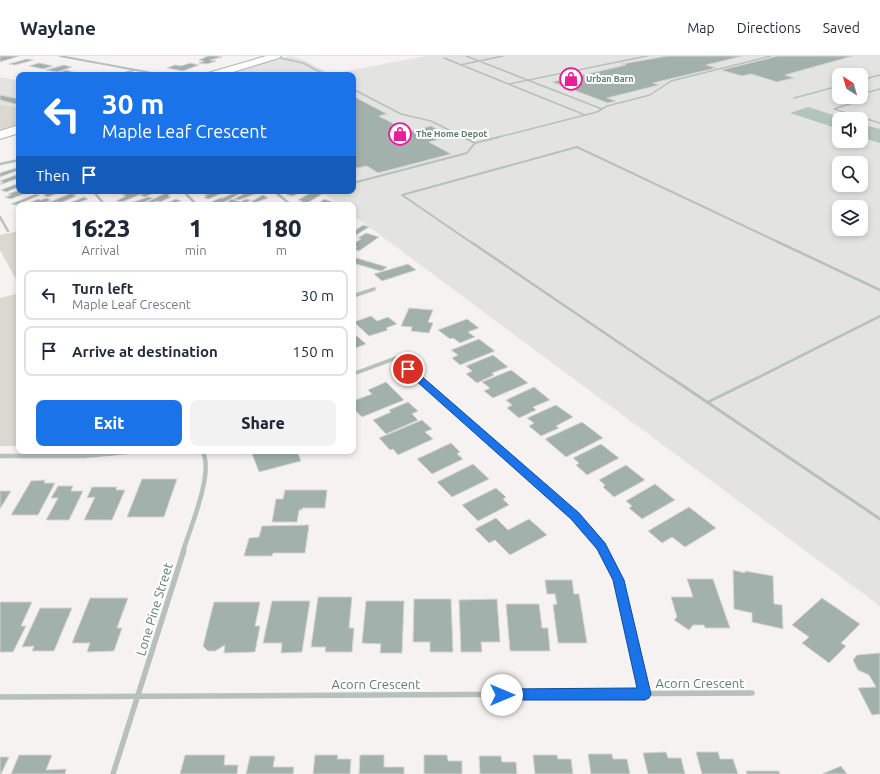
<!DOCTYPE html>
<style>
body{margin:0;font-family:Ubuntu,sans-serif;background:#f2f2f3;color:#1f2937;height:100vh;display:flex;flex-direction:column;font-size:15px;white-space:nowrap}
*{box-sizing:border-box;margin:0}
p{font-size:13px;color:#747a83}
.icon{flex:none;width:22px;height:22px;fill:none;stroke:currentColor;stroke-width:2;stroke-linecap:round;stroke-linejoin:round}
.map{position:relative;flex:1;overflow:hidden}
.details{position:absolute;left:16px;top:146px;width:340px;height:252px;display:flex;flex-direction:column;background:#fff;border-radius:8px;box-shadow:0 2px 6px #0003}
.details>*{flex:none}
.banner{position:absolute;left:16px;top:16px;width:340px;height:122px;border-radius:8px;box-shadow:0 2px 6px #0003;background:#1a73e8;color:#fff;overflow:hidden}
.needle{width:26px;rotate:323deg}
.buttons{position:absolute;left:832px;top:12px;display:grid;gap:8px}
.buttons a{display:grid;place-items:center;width:36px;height:36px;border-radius:8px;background:#fff;box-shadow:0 2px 6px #0003;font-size:20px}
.pin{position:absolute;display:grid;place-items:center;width:34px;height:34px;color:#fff;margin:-17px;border:2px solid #fff;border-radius:50%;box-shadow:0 1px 4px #0007}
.me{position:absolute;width:44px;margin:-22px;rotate:90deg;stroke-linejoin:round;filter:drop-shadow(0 0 3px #0008)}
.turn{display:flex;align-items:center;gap:14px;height:84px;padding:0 20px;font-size:18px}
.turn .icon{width:52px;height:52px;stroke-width:2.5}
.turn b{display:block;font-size:28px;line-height:34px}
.then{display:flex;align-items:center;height:38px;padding:0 20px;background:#0003;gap:8px;font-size:15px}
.eta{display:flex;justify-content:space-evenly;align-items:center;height:68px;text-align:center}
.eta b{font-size:24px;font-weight:800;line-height:28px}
.action{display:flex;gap:8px;margin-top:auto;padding:8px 20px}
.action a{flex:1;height:46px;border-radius:8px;background:#1a73e8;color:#fff;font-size:16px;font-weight:800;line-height:46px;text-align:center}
.action a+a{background:#f2f2f3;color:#1f2937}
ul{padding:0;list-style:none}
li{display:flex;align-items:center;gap:12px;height:50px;margin:0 8px 6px;padding:0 12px;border:2px solid #e0e1e3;border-radius:8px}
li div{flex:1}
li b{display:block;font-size:15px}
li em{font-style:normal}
header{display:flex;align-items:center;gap:24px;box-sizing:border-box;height:56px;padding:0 20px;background:#fff;border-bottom:1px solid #e0e1e3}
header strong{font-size:19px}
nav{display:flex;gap:22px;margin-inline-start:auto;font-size:14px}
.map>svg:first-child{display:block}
.built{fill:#e3e3e1;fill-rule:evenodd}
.green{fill:#dad8d0}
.water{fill:#b2c5ba}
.building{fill:#a2b1ab;stroke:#d6d4d4}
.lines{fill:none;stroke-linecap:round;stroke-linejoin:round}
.secondary-casing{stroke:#abb7b3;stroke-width:2}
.lane-far3{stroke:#b6c0bc;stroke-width:1.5}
.lane-far2{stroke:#b6c0bc;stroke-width:2}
.lane-far1{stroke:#b6c0bc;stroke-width:2.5}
.lane{stroke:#b6c0bc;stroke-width:3}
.street-far4{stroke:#b6c0bc;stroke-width:2}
.street-far3{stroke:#b6c0bc;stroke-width:2.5}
.street-far2{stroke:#b6c0bc;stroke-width:3.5}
.street-far1{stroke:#b6c0bc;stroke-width:4.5}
.street{stroke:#b6c0bc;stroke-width:5.5}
.secondary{fill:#fff;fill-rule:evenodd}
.route{fill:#1a73e8;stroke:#114b97}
.labels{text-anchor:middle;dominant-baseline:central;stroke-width:4;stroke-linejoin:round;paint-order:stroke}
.far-poi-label{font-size:9px;font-weight:bold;fill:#5f7d72;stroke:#fff;text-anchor:start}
.near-street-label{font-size:13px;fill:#5f7d72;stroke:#fff}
</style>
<header>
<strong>Waylane</strong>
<nav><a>Map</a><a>Directions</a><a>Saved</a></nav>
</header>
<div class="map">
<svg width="880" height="718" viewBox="0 0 880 718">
<rect width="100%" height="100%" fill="#f5f2f1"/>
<path class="built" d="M291,0L304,4L331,18L426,0H880V550L353,159V149H340L320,135H353V19H222ZM839,19H861V41H839ZM839,63H861V85H839ZM839,107H861V129H839ZM839,151H861V173H839Z
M0,21L19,25V52L0,48Z"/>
<path class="green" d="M0,48L19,52V71L0,77Z
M19,175V229L0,194V179Z
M19,237V390H0V242Z"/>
<path class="water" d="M808,51L846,63H839V73L790,57Z
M861,68L880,73V87L861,81Z"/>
<path class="building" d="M0,0H19L0,6Z
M208,0H217L222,1L210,4L216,5L207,8L199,7L204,5L199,4Z
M667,0H743L706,9L716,12L653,27L659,29L607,42L616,45L608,47L552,26L626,9L622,8Z
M778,0H853L785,19L794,22L777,26L751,18L742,20L721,14Z
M27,3L33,4L15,9L9,8Z
M39,7L53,10L43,13L29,10Z
M190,7L199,9L183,15L167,12L175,9L181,10Z
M64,9L72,11L57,16L46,14Z
M66,14L77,17H83L79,19L55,18Z
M0,39L19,43V49L0,44Z
M353,40L387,58L379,60L409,76L431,70L451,80L429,86L451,98L378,117L367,110L353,113Z
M19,111V114L0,121V117Z
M18,118L19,122L2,128H0L3,126L0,125Z
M19,127V131L6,136L1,134Z
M19,134V135H30L11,143L5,141L11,139L8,138Z
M54,135H69L64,137L60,136L48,141L43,139Z
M77,135L83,136L73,139L76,140L60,147L57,146L51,148L47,147Z
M131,135L146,136L122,146L116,145L126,140L122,139Z
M150,135H163L160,136L157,135L145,141L140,139Z
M218,135H226L209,143L204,142L207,140L204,139Z
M250,135L260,136L239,144L234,143Z
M294,135H303L293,140L287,139Z
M312,136L322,138L304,149L298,148L302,145L298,144Z
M166,137L170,138L168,140L171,141L160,146L157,145L149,148L145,147Z
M234,137L239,138L219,149H210L214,147L211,146L220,142H223Z
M36,138L40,139L16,149L11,148Z
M263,139L268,142L257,146L265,148L264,149H245Z
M84,141L88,143L75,148L77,149H65Z
M148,141L153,142L139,149H125Z
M46,142L51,144L39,149H24L38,143L41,144Z
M176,143L181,145L177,146L181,148L178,149H163Z
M232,143L240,146L246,143L251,144L241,149H222Z
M324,143L333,146L328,149H316Z
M363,169L369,171L353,181V176Z
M366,177L379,181L359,195L354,193L357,191L353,190V188L361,183L358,182Z
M353,201L387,211L382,215L377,214L353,207Z
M408,208L416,214L382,225L374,218Z
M409,252L433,254L428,266L433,267L429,277L411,275L412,271L401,270Z
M371,260L377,265L388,261L397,268L386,272L388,274L369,280L354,266Z
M467,263L479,272L468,276L475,281L460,287L453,282L450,283L438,274Z
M353,280H357L366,288L353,293Z
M479,283L495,295L460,309L452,302L458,299L451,294Z
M493,299L508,311L492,317L494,319L477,327L466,318L472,315L466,310Z
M511,314L528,327L493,342L484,335L490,332L482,326Z
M386,326L404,344L362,361L353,352V345L372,338L368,334Z
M534,331L550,344L533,351L536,354L519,362L507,352L512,349L506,344Z
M408,346L418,355L412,358L418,364L386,378L373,364L391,356L389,354Z
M556,349L573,361L556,370L559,372L541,380L529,370L534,367L527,362Z
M422,364L432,373L425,376L433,383L398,399L393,393L390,394L379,382Z
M582,366L603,382L566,401L545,383Z
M451,387L460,396L457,398L463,403L432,418L417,403Z
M601,388L619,402L587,419L576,409L579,407L573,402Z
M251,395H297L301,405L259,416Z
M473,408L489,423L452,441L437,426Z
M626,409L645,424L614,441L603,431L605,429L599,424Z
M142,423H177L164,461H127Z
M45,424L44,427H55L38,459H11L31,425Z
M655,428L675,444L642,463L629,452L632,450L626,445Z
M58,430H73L71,435H83L69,464H46L58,442H51Z
M92,431H117L116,434H125L112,464H84L95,441L87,442Z
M496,432L506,441L503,443L509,449L478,465L462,449Z
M285,434H327L325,452H302V454H299L297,466H272L276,443H283Z
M0,435H11L0,453Z
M689,451L716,472L685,491L672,481L662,487L648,475Z
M496,462L508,474L529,463L547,479L510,499L495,484L489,487L475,473Z
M309,469L305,497H273L272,500H244L249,482L259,481L262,470Z
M733,514L745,517V515L773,520L774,548L782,549L783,573L752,566V557L734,553Z
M687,523H713L730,572H705L704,569H693L689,574L674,564L677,561L671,541H693Z
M545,524H572L574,538H579L587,587H558L553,549L557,548L555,538H547Z
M318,541H352L349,572H354L352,596H325L326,591H311Z
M90,542H128L117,572H122L114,595L87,596L90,587H72Z
M822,542L860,568L841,587L846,590L829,607L802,587L809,581L792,569Z
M414,543H451L453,596H430V586H413Z
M497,543L500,586H481L482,596H461L459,544Z
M272,545H310L302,596L281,597L282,587H263Z
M366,545H404L402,597H380L381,588L362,587Z
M0,546H32L21,570H26L13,596H0Z
M214,546H260L255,570H260L255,596L224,597L225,589L215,595H208L203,590Z
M506,548H539L542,572H548L550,595H510Z
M40,552H72L54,595H32L34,590L22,591Z
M880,597V658L872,659L858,632L876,631L869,619L858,614L853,604L857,599Z
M666,696L668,702H681L685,718H648L643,697Z
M696,696H718L720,703H733L738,718H702Z
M588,698H612L613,703H627L630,718H591Z
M19,699H52L46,714L66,713L65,718H11Z
M185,699H225L224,709H238L237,718H180Z
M315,699H338L337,703H351L350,718H313Z
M360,699H384V711H404V718H359Z
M424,699H447L448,705H462V718H424Z
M533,699H557L558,703H571L573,718H535Z
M250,700H275L273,711H294L293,718H246Z
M479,700H501L502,706H516L517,718H480Z
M0,701H9L1,718H0Z
M841,710L847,718H822Z
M746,715H779L780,718H747Z"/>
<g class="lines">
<g class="secondary-casing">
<path id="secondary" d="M266,0H281L279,2L223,19H207L208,17Z
M19,69V77L0,83V75Z"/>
</g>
<path class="lane-far3" d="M466,0L602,53
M276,1L303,7L326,19
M444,2L585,59
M460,9L503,0
M115,19L135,14
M861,24L880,19
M509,28L647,0
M353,33L401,58L431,65L465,82
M794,42L839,30
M834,53L868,42L865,37L880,33
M834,53L880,67
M495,82L597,56L607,50L650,39L671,25L771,0"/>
<path class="lane-far2" d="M475,87L499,81
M353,127L467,97L475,87L463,81
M472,187L402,139L577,91L780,187"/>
<path class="lane-far1" d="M471,186L671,322
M778,186L880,234
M757,322L880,260"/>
<path class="lane" d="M670,321L880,463
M708,346L759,321"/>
<path class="street-far4" d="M60,0L163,19"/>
<path class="street-far3" d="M0,108L19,104
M93,135L105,149
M183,135L197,149
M274,135L291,149
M0,161L8,175"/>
<path class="street-far2" d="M353,240L374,233
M353,318L396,302L418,322"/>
<path class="street-far1" d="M417,321L575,460L604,495
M0,400H83L139,395
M183,495C190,473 215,414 202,395"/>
<path class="street" d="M603,494L619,524L645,638
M0,641L752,637
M113,718L184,494"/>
<use href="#secondary" class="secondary"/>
</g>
<path class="route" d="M408,310L411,311L579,457L605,487L624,524L651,638L649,642L645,644H502L498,643L496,639L498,634L502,633L637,632L613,524L597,493L571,463L405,315L404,313L405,311Z"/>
<defs>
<g id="shop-ring" transform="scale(1.15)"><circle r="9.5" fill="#fff" stroke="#e91d97" stroke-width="1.5"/><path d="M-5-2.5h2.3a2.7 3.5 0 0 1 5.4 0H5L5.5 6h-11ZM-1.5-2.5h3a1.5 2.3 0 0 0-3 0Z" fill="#e91d97"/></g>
</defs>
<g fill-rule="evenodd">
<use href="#shop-ring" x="571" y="23"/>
<use href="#shop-ring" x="400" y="78"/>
</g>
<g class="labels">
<g class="far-poi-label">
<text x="586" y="23">Urban Barn</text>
<text x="416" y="78">The Home Depot</text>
</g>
<g class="near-street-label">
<text transform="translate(154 553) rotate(-73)">Lone Pine Street</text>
<text x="700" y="627">Acorn Crescent</text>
<text x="376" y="628">Acorn Crescent</text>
</g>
</g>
</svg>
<div class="buttons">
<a><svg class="needle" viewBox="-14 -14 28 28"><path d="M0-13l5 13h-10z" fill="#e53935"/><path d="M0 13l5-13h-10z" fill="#747a83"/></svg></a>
<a><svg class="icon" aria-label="sound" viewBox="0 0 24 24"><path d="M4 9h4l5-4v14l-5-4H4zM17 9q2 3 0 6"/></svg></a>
<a><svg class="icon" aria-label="search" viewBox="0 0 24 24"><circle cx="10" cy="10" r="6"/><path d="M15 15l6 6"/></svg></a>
<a><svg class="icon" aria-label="layers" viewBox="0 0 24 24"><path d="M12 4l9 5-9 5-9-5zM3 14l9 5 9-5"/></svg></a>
</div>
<div class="pin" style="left:408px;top:313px;background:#d93025"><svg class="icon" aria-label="arrive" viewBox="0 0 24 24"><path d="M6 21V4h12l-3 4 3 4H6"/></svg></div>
<svg class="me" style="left:502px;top:639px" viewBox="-20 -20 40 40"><circle r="19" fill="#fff"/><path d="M0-13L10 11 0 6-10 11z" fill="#1a73e8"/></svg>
<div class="banner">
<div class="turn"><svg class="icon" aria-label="left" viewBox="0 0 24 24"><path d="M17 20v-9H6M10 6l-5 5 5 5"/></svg><div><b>30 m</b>Maple Leaf Crescent</div></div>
<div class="then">Then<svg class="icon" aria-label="arrive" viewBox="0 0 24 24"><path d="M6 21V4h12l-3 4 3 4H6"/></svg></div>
</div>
<section class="details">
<div class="eta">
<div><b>16:23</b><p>Arrival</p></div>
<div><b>1</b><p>min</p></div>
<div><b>180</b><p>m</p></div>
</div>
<ul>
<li><svg class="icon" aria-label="left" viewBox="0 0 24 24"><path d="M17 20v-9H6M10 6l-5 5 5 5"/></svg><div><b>Turn left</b><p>Maple Leaf Crescent</p></div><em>30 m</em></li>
<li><svg class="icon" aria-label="arrive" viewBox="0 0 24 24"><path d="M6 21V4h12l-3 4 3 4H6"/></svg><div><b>Arrive at destination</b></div><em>150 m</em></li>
</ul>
<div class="action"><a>Exit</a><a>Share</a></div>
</section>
</div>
